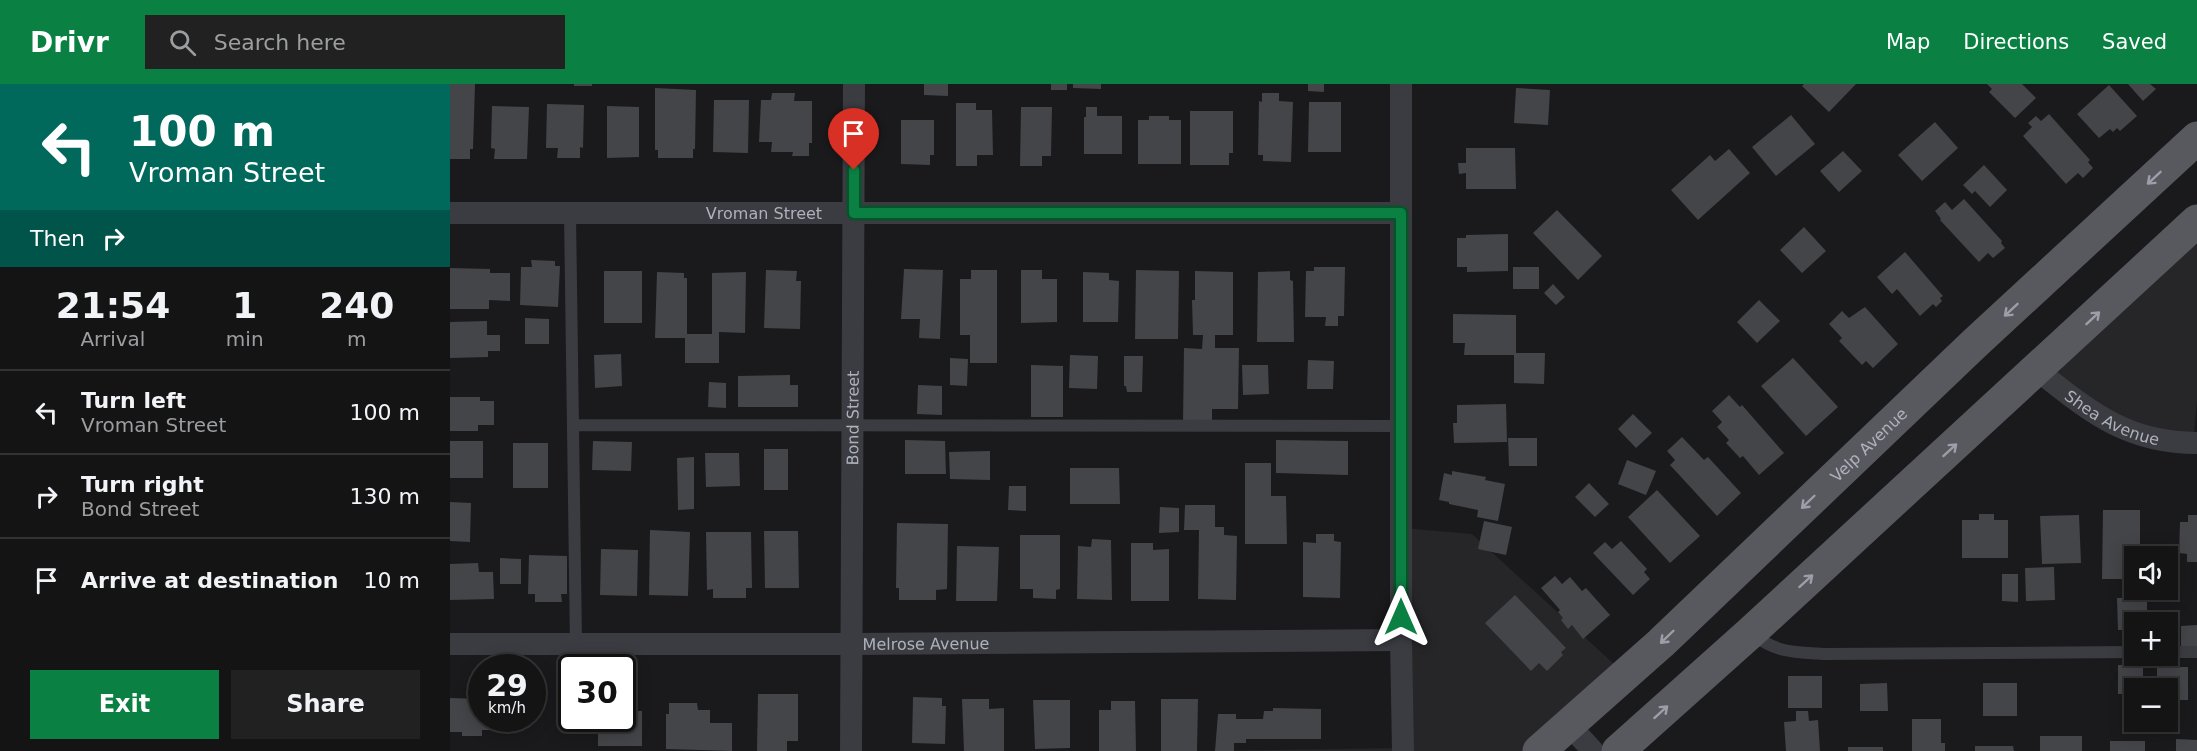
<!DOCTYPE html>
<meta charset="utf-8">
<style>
body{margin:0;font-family:"DejaVu Sans",sans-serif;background:#212122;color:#f1f3f6;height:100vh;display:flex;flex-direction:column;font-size:22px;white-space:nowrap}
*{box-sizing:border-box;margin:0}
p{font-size:20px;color:#9d9ea0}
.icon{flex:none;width:33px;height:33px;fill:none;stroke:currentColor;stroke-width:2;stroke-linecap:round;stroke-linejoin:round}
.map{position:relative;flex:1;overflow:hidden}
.drawer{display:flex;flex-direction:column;background:#141415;width:450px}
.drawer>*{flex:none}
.guide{background:#00695c;color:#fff;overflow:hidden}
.buttons{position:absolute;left:1674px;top:462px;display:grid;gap:12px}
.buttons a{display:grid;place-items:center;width:54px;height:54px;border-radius:0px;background:#141415;box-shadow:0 3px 15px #0003,0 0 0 2px #333334;font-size:30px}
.speed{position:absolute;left:18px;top:570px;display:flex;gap:12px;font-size:30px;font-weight:700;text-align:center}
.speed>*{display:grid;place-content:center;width:78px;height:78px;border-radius:50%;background:#141415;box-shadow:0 3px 15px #0003,0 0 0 2px #333334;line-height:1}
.speed small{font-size:15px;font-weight:400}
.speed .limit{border:3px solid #111;border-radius:9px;background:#fff;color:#111}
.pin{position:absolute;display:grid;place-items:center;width:51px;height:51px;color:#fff;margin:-62px -26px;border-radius:50% 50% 50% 0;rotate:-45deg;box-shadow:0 0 6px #0007}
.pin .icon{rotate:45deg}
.me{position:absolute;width:66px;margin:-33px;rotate:0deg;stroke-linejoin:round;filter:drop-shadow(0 0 4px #0008)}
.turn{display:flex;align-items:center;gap:21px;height:126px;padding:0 30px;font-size:27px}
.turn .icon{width:78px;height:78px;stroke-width:2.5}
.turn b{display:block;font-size:42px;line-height:51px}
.then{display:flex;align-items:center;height:57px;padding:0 30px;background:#0003;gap:12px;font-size:22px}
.eta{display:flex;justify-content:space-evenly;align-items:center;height:102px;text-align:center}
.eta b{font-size:36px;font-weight:800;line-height:42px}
.primary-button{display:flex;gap:12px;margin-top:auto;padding:12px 30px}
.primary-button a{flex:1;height:69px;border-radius:0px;background:#0b8043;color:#fff;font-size:24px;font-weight:800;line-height:69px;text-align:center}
.primary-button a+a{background:#212122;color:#f1f3f6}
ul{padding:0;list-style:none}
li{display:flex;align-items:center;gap:18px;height:84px;padding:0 30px;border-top:2px solid #333334}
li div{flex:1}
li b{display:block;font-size:22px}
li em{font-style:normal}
header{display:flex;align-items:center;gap:36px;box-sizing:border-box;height:84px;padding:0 30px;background:#0b8043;color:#fff}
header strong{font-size:28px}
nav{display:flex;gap:33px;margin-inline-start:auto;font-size:21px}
.search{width:420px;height:54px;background:#212122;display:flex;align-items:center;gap:15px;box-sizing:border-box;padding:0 21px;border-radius:0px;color:#9d9ea0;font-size:22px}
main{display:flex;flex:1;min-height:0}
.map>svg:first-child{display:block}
.built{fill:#262629}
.building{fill:#444549}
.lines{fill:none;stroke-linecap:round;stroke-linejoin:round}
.lane{stroke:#3b3c41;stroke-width:12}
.street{stroke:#3b3c41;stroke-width:22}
.primary{stroke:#57595f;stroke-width:33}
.oneway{stroke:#9c9fa9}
.route-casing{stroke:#07532c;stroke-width:15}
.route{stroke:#0b8043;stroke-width:10}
.labels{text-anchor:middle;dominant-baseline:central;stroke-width:6;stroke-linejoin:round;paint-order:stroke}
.street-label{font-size:16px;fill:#adb1bb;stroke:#151517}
</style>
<header>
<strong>Drivr</strong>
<div class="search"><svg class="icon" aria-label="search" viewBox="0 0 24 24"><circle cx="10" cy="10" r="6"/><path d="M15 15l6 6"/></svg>Search here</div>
<nav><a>Map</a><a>Directions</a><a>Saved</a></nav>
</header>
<main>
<section class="drawer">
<div class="guide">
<div class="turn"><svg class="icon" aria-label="left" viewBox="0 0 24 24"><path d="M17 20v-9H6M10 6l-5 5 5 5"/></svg><div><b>100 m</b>Vroman Street</div></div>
<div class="then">Then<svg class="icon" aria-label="right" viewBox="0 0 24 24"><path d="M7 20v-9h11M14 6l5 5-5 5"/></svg></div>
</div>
<div class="eta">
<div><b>21:54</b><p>Arrival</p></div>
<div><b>1</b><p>min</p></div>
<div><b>240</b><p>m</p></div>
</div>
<ul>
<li><svg class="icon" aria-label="left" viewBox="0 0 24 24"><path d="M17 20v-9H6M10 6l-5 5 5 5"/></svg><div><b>Turn left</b><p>Vroman Street</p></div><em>100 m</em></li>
<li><svg class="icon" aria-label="right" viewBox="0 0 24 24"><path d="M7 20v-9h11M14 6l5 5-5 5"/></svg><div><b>Turn right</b><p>Bond Street</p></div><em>130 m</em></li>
<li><svg class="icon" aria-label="arrive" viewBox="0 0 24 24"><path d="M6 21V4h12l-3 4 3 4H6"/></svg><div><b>Arrive at destination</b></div><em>10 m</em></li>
</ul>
<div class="primary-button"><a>Exit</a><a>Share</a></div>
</section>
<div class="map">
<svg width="1747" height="667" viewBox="0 0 1747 667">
<rect width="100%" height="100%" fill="#1a1a1c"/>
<path class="built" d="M1747,137V316L1743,359L1717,358L1587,286Z
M952,444L1022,450L1176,591L1089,667H763L953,664Z"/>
<path class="building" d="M0,0H25L23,65H20V75H0Z
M124,0H142V2H124Z
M474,0H498V12L474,11Z
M601,0H617V6H601Z
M623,0H651V5L623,4Z
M858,0H874V8L858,7Z
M1354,0H1406L1379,28L1352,2Z
M1537,0H1572L1586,14L1565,34L1539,8L1542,5Z
M1678,0H1700L1706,5L1693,17Z
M1659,1L1687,32L1670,47L1667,44L1663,48L1660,45L1649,54L1627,30Z
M205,4L246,6L245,65H243V74H208V66H205Z
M1066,4L1100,6L1098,41L1064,39Z
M322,9H345L344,17H362V59H359V72H342L343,68H321L322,58H309L311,16H321Z
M812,9H829V17L843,18L841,78L813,77V71H808L809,17L812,18Z
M264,16H299L298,69L263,68Z
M859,18H891V68H858Z
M506,19H526V26H542L543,71H527V82H506Z
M97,20L134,21L133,64L130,63V74H107L108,64H96Z
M42,22L79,23L77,75H44L45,65L41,64Z
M157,22L189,23V73L157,74Z
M571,23H602L601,72H592V82H570Z
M636,23H647V32H672V70H634V33H636Z
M740,27H783V69H779V81H740Z
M1599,30L1640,76L1638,78L1643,84L1633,94L1628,89L1616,100L1573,52L1582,43L1578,39L1586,32L1591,37Z
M1341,31L1365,60L1326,92L1302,63Z
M699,32H719V36H731V80H688V36H699Z
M451,36H484V71H480V81L451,80Z
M1485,38L1508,64L1472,97L1448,71Z
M1016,64H1065L1066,105H1016V89L1009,90L1008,79H1016Z
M1279,65L1300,89L1248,136L1221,106L1260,71L1265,77Z
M1393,67L1412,87L1389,108L1370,87Z
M1534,81L1557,106L1540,123L1525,107L1522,110L1513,101Z
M1514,115L1552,157L1551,159L1555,164L1543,174L1538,169L1529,178L1490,136L1491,135L1485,127L1495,118L1502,126Z
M1107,126L1152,172L1128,196L1083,149Z
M1354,143L1376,167L1352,189L1330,166Z
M1058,150V187L1017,188V183H1007V154H1016V151Z
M1455,168L1493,212L1490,214L1492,217L1486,223L1483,220L1470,232L1447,205L1442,210L1427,193Z
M81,176L105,177V182H110L108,223L70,221L71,183H82Z
M864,183H895L894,232H888V242H875L876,233H855L856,187H864Z
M1063,183H1089V205H1063Z
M0,184L40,185V189H60V217L39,216V225H0Z
M454,185L493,186L490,255L469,254L470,235H451Z
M316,186L347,187L346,197H351L350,245L314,244Z
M521,186H547V279H520V251H510V195H521Z
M571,186H592V195H607V238L571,239Z
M686,186L729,187L728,255H685Z
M154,187H192V239H154Z
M745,187L783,188V251H765V264H789L788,325H762V340L733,339L734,264L752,265L753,251H743L742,216H745Z
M840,187V196L843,197L844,258H807L808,188Z
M207,188L234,189V194H237V250H262V189L296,188L295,249L269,248V279H235V254H205Z
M633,188L659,189V196L669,197L668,238H633Z
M1103,200L1115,213L1106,221L1094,209Z
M1309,216L1330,237L1307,259L1287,238Z
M1415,223L1448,260L1423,284L1416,277L1412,281L1389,257L1392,254L1379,240L1392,227L1399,234Z
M1003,230L1066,231V269H1095L1094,300L1064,299V271H1014L1015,259H1003Z
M75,234L99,235V260H75Z
M37,237V251H50V267H38V273L0,274V238Z
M171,270L172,302L145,304L144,271Z
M620,271L648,272L647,305L619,304Z
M674,272H693L692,308H677L676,302H674Z
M500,274L518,275L517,302L500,301Z
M1343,274L1388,323L1356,352L1311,302Z
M858,276L884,277L883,305H857Z
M581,281L613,282V333H581Z
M792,281H818L819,310L793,311Z
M340,291V301H348V323H288V292Z
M259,298L276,299V324L258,323Z
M468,301L492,302V331L467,330Z
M1279,311L1290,323L1292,321L1334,369L1309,391L1293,372L1290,374L1276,359L1279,356L1267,343L1272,338L1262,327Z
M0,313H30V317H44V341H28V347H0Z
M1056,320L1057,358L1004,359L1003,339H1007V321Z
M1183,330L1202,349L1186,364L1168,345Z
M1232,353L1254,376L1258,373L1291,409L1267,432L1220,381L1225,376L1217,367Z
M1058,354H1087V382H1059Z
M455,356L495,357L496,390H455Z
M826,356L898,357V391L826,389Z
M0,357H33V394H0Z
M143,357L182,358L181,387L142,386Z
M63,359H98V404H63Z
M314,365H338V406H314Z
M540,367V396L500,395L499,368Z
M255,369H289L290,402L256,403Z
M244,373V425L228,426L227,374Z
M1177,376L1206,387L1196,411L1168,400Z
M795,379H821V412H836L837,460H795Z
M620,384H669L670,420H620Z
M1002,387L1036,393L1035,396L1055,400L1048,437L1027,433L1028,426L999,420V418L989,416L994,389L1002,391Z
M1139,399L1159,420L1145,433L1125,413Z
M559,402H576V427L558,426Z
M1207,406L1250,452L1220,479L1178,433Z
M0,418L21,419L20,458L0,457Z
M735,421H765V443H774V451L787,452L786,516L748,515L749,446H734Z
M710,423L729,424V448L709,449Z
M1653,426H1690V472H1684V495H1652Z
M1529,430H1544V436H1558V474H1512V436H1529Z
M1629,431L1631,479L1592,480L1590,432Z
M1738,431H1747V478H1737V470L1729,469L1730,438H1738Z
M1034,437L1062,443L1056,471L1028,465Z
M447,439L498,440L497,505L486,506V516H449V504H446Z
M200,446L240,448L238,512L199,511Z
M314,447H348L349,504H315Z
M256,448H301L302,504H296V514H263V505L257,506Z
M866,450H884V457L891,458L890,514L853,513V458L866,459Z
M570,451H610V505L606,506V515L583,514V505H570Z
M642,455L661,456L662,516L627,515L628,462L641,463Z
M1171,457L1197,485L1194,488L1200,495L1183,511L1143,469L1155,458L1162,465Z
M681,459H703V466L719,465V517H681Z
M507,462L549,463L547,517H506Z
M151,465L188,466L187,512L150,511Z
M79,471L117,472V510H111L112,518H85V510H78Z
M50,474L71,475V500H50Z
M28,479L29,488H43L44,515L0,516V480Z
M1604,483L1605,516L1576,517L1575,484Z
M1552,490H1568V518L1552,517Z
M1105,492L1112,500L1120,493L1132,507L1136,504L1160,531L1133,555L1122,541L1118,545L1111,536L1113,534L1108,528L1110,526L1091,504Z
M1065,511L1116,564L1111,568L1113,571L1097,587L1089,579L1081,587L1035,539Z
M1667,514H1697V538H1684V546H1668Z
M1747,541V562L1731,563V542Z
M1668,581H1693V604H1684V610H1668Z
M1707,583H1738V616H1718V604H1707Z
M1338,592H1372V624H1338Z
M1437,599L1438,627H1410V600Z
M1533,599H1567V632H1533Z
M308,610H348V657H337V667H307Z
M463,613L492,614V622H496L495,660L462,659Z
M0,614L32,615V634H66V646H32V652H12V648H0Z
M512,615H539V625L554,624V667H514Z
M711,615H748L747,667H711Z
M583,616H620V664L585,665Z
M661,617H685L686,667H649V626H661Z
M219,619H247L248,626H260V639H282V667L216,665V630H219Z
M823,624L871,625V655H796V659H784V667H765L768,630H786V635H813L814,627H823Z
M177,627H192V662H148V634H172V629H177Z
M1346,627H1358L1359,637L1368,636L1370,667H1336L1334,638L1346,637Z
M1462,635H1491V659H1495V667H1462Z
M1590,652H1632V667H1590Z
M1726,655L1747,656V667H1726Z
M1660,657H1695V667H1660Z
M1525,662H1563L1564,667H1525Z
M1398,663H1433V667H1398Z"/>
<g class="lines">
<path class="lane" d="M120,129L126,560
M123,341L950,342
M1301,549C1326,569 1343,568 1374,570L1684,568
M1718,568H1747"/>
<g class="street">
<path d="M951,0V556L953,667"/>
<path id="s1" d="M0,129H950"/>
<path id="s2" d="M1587,286C1639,327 1676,359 1747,359"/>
<path id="s3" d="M0,560H402L951,556"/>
<path d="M1119,641L1143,667"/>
<path id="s4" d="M401,667L404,0"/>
</g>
<g class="primary">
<path id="s5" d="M1089,667L1211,559L1524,260L1747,54"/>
<path d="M1168,667L1300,549L1747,137"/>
</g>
</g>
<defs><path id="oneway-shaft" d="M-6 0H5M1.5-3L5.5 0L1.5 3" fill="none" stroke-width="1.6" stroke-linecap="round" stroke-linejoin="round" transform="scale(1.5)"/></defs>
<g class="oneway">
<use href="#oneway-shaft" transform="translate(1704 94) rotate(137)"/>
<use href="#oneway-shaft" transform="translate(1561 226) rotate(137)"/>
<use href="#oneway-shaft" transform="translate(1643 234) rotate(-43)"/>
<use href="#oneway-shaft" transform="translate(1500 366) rotate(-42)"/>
<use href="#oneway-shaft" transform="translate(1358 418) rotate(136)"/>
<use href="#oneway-shaft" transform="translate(1356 497) rotate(-42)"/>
<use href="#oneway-shaft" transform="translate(1217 553) rotate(136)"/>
<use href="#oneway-shaft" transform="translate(1211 628) rotate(-42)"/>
</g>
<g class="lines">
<g class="route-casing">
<path id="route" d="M404,86V129H951V533"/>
</g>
<use href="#route" class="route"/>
</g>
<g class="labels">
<g class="street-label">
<text stroke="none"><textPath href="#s1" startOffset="314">Vroman Street</textPath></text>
<text stroke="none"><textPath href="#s2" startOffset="90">Shea Avenue</textPath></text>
<text stroke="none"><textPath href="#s4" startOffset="333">Bond Street</textPath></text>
<text stroke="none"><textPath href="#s5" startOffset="450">Velp Avenue</textPath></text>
<text stroke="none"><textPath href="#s3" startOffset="476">Melrose Avenue</textPath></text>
</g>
</g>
</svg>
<div class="buttons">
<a><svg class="icon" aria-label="sound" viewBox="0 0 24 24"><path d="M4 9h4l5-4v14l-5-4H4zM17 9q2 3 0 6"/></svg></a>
<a>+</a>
<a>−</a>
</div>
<div class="speed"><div>29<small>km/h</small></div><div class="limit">30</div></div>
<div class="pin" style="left:404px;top:86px;background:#d93025"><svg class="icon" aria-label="arrive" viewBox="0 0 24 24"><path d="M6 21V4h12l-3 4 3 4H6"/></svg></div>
<svg class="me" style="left:951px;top:533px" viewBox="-20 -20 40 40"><path d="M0-17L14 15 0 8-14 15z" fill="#0b8043" stroke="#fff" stroke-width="4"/></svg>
</div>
</main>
